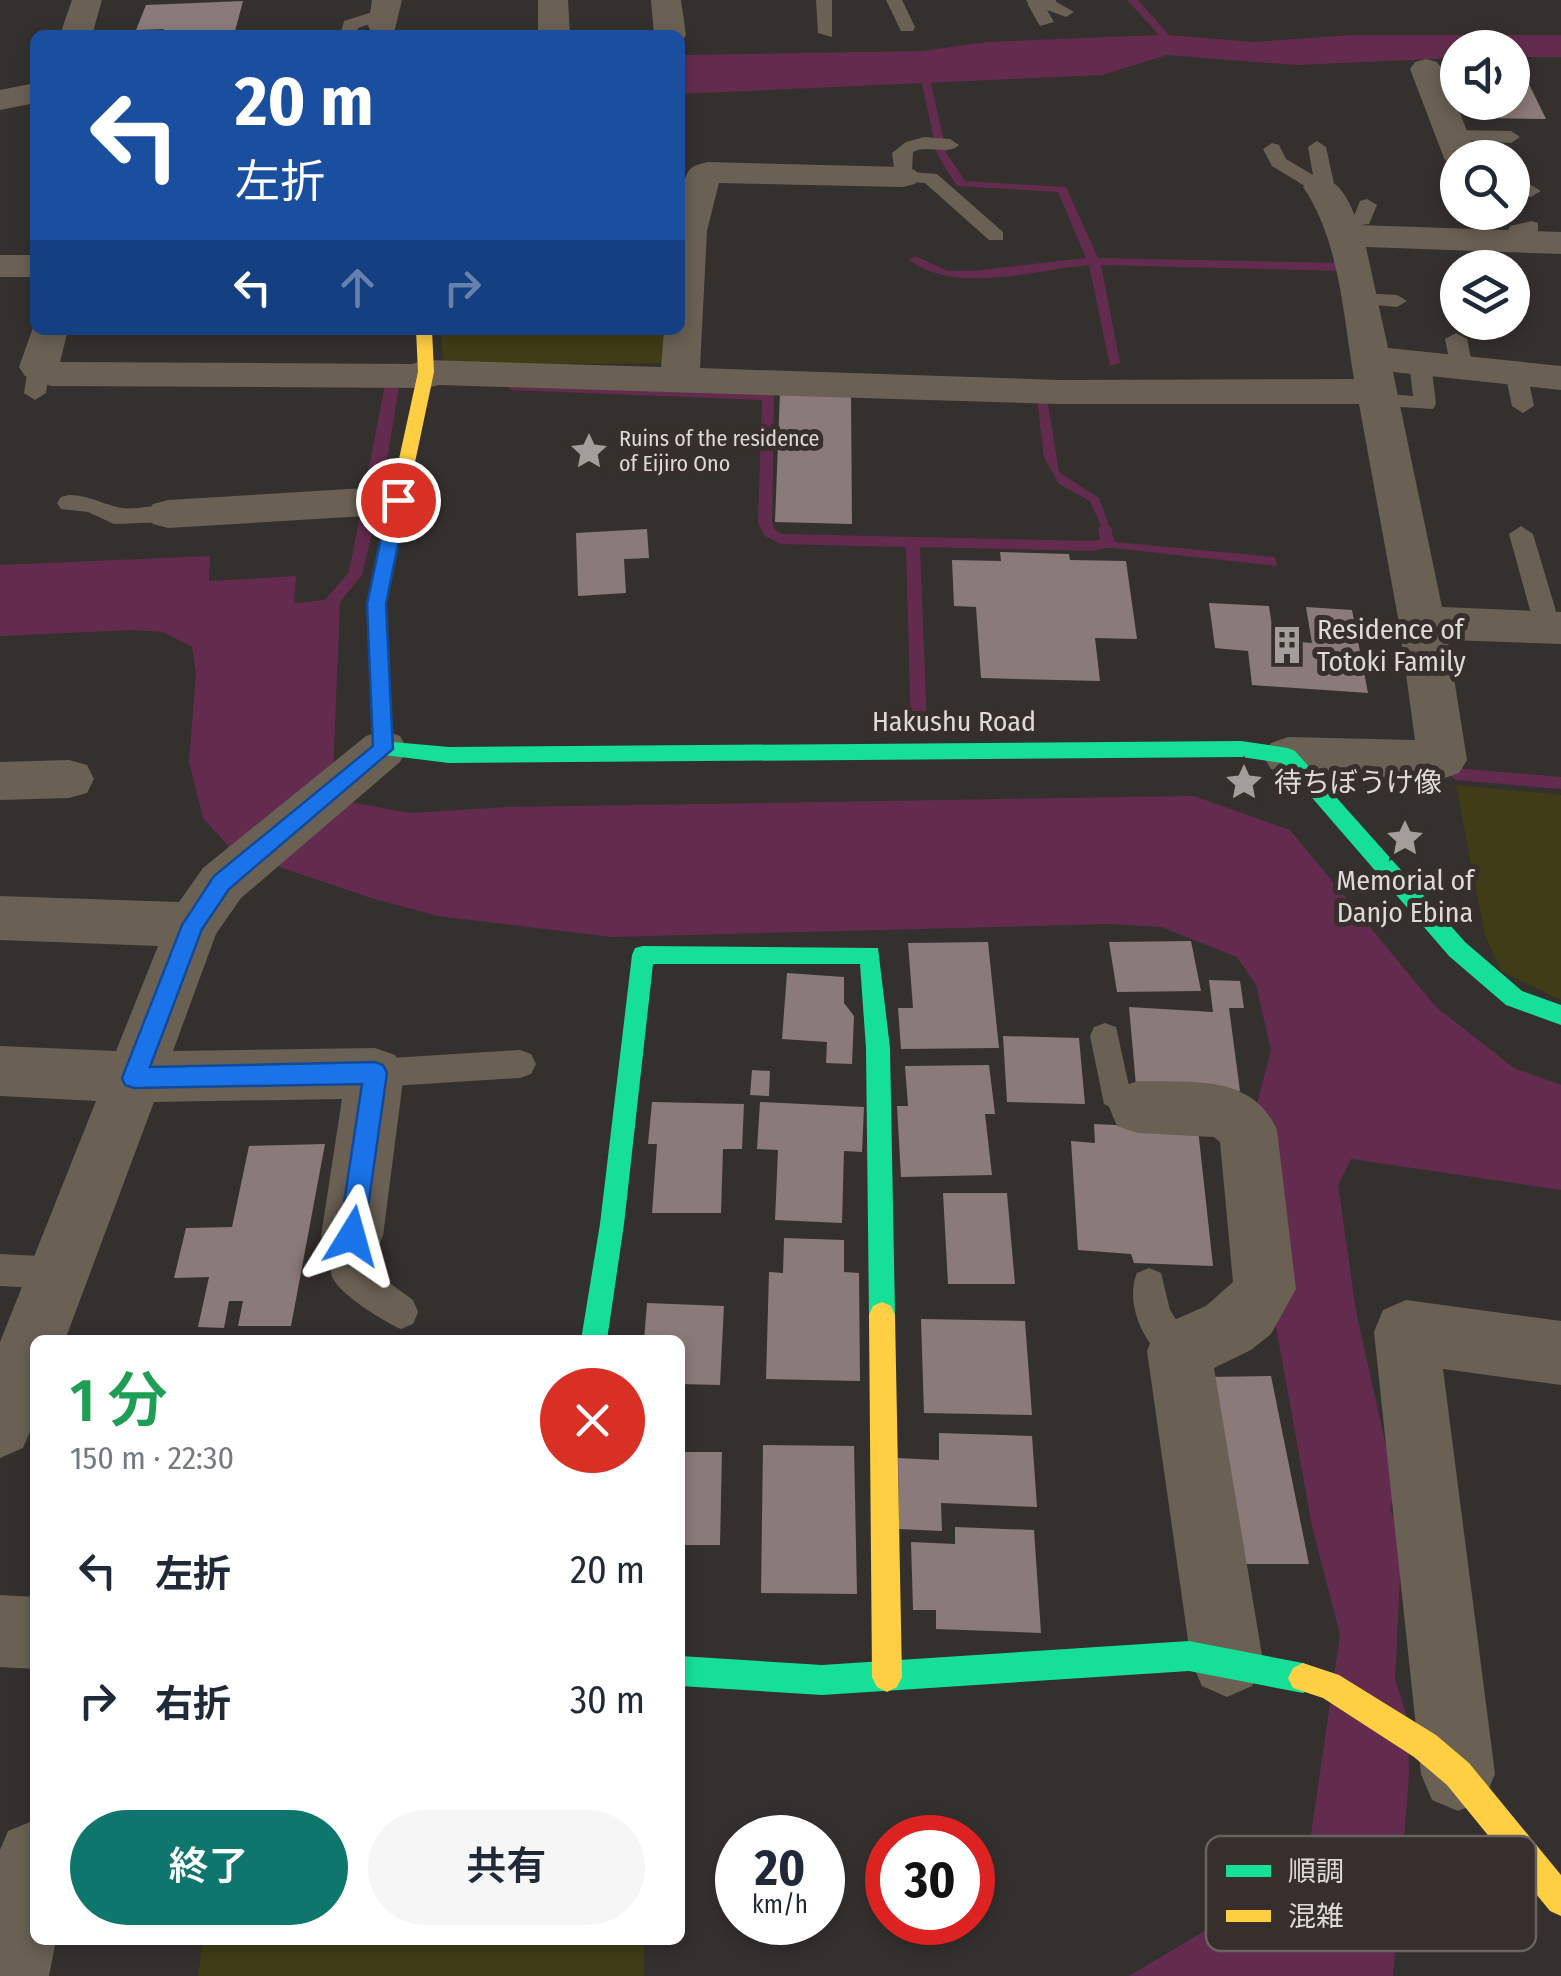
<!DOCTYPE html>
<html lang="ja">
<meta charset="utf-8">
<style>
body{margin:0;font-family:"Fira Sans Condensed","Noto Sans JP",sans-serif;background:#f6f6f7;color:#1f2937;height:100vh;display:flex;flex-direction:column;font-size:38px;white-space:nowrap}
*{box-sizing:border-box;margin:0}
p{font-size:32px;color:#747a83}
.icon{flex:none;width:55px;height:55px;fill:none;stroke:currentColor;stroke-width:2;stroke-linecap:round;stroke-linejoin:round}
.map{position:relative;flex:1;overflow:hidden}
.sheet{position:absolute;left:30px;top:1335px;width:655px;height:610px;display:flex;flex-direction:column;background:#fff;border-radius:15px;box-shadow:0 5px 15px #0003}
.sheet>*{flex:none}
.banner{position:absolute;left:30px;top:30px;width:655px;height:305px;border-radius:15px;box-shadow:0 5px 15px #0003;background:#1a4fa0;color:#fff;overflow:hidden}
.buttons{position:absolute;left:1440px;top:30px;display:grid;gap:20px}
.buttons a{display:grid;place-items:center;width:90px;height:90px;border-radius:50%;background:#fff;box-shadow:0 5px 15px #0003;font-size:50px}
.speed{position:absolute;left:715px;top:1815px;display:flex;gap:20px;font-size:50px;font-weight:700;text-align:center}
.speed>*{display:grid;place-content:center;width:130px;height:130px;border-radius:50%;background:#fff;box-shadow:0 5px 15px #0003;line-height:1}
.speed small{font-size:25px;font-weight:400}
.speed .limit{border:15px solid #d22;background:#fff;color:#111}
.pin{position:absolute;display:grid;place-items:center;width:85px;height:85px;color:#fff;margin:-42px;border:5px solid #fff;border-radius:50%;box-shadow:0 2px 10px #0007}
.me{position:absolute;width:110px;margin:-55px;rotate:8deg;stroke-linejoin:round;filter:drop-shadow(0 0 8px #0008)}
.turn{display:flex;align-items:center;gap:35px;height:210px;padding:0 40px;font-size:45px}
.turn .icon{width:130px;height:130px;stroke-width:2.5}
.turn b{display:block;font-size:70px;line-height:85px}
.lanes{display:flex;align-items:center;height:95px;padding:0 40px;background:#0003;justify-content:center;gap:50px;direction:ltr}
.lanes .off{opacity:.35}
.round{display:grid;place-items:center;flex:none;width:105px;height:105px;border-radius:52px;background:#f6f6f7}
.headline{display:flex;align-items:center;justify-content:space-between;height:170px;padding:0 40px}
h1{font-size:60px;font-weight:600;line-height:75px;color:#1e9e55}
.cta{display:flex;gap:20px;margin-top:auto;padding:20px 40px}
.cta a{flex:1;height:115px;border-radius:60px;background:#0f766e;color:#fff;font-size:40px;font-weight:600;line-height:115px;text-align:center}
.cta a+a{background:#f6f6f7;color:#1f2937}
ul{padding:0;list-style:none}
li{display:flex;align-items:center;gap:30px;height:130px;padding:0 40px}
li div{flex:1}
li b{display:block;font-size:38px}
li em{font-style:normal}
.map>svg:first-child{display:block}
.green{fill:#403d16}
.water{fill:#632c4e}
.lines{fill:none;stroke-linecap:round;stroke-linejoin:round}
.stream{fill:#632c4e;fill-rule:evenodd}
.building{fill:#8b7a7a}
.lane{fill:#6a6054;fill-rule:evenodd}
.street{fill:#6a6054;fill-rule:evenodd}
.fast{fill:#16e098;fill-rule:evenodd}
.slow{fill:#ffcf43;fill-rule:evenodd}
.route{fill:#1a73e8;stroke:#114b97;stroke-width:2.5}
.labels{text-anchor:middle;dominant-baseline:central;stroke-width:10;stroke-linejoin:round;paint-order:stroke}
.far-poi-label{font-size:22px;fill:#dfdad7;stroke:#372f2b;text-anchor:start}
.poi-label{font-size:28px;fill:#dfdad7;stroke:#372f2b;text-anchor:start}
.street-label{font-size:28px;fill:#dfdad7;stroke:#372f2b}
.key{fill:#372f2b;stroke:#69625f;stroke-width:2.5}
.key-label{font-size:28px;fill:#dfdad7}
</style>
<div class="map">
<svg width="1561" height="1976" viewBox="0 0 1561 1976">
<rect width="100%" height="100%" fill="#34302e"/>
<path class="green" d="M440,330H664L662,363L444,365Z
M1456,785L1561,795V1000L1501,971L1485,935Z
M203,1940H644V1976H198Z"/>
<path class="water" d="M1127,0H1138L1169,35L1253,42L1353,35H1561V57H1513L1512,48H1458L1457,58L1296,65L1167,55L1102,75L680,94L682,55L922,51L987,42L1159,35Z
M400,381L381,496L362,575L340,602L333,774L327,825L350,802L410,813L506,807L1194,796L1290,830L1436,1007L1514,1068L1561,1085V1190L1351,1159L1338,1185L1356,1311L1395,1487L1390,1510L1402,1534L1395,1679L1408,1720L1409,1775L1393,1976H1129L1290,1880L1308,1855L1340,1635L1312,1526L1272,1304L1251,1127L1271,1050L1256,985L1237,957L1161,927L1110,924L612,937L438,916L371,898L233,851L203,818L189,762L196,673L192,647L163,632L133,630L0,636V565L210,556L209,581L296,576L294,603L325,600L349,572L385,384Z
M1047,398L1059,472L1099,498L1115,542L1275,557L1277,566L1103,547L1102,528L1090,501L1059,484L1044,457L1037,399Z"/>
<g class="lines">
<path class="stream" d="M919,69L928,71L947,154L965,181L1066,187L1098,258L1341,263L1347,267L1341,271L1101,265L1120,363L1110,366L1089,265C1033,270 957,295 909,260L915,256L948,271H973L1086,258L1058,192L957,186L937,154Z
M515,383L774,393L772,523L775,530L783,534L1092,541L1100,540L1098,528L1105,523L1112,528V547L1092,551L920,547L927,730L919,736L911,730L906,547L781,544L765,536L758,523L762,400L511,390L509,387Z
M1456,768L1561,777V789L1456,780L1448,774Z"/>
</g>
<path class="building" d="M243,1L234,35H162L164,29L136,30L146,5Z
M1512,82H1528L1546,119L1481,118L1474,102H1512Z
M780,392L851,393L852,524L775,522Z
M647,529L649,558L624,559L626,593L578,596L576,533Z
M1000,552L1069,554L1070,560L1126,561L1137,639L1095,638L1100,681L981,678L976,607L954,606L952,560L1001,561Z
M1209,603L1269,606L1274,640L1312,643L1306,607L1352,610L1368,693L1252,685L1248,651L1215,648Z
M1191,941L1201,991L1117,992L1109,942Z
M988,942L999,1048L901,1049L898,1008H913L908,943Z
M787,973L844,977V1003L854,1016L852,1064L826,1063L827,1042L782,1039Z
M1209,980L1240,981L1244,1008H1229L1240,1091L1136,1086L1129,1007L1213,1012Z
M1003,1036L1079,1038L1085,1104L1007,1102Z
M989,1065L995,1114H985L992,1175L901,1177L897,1106H908L905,1066Z
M752,1070L770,1071L769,1096L750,1095Z
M652,1102L744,1104L742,1149H723L721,1213H652L657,1144H648Z
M760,1102L864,1107L862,1152L844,1151L842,1223L775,1220L778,1150L757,1149Z
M1094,1124L1198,1129L1213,1266L1134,1263L1131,1254L1078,1250L1071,1141L1095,1143Z
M325,1144L291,1326H238L243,1301H229L224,1328L198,1327L209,1277L174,1278L186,1228L232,1227L249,1146Z
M943,1193H1007L1015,1284H948Z
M784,1238L844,1240V1272L859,1273L860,1381L766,1379L769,1272L783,1273Z
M647,1303L724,1306L720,1385L680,1384V1340H644Z
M921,1319L1025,1321L1032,1415L924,1413Z
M1271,1376L1309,1564H1237L1206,1377Z
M939,1433L1032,1436L1037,1507L941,1503L942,1531L899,1529L898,1458L939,1460Z
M763,1445L854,1446L857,1594L761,1593Z
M680,1452H722L720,1545H680Z
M955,1527L1034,1530L1041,1633L936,1629V1610H913L911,1542L955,1544Z"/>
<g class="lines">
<path class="lane" d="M816,0H832V37L818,33Z
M886,0H902L915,27L913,31H901Z
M1032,0H1053L1074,12L1066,17L1047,10L1054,22L1040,26L1028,5Z
M385,8L393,13L391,17L358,28L356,35H340L344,21Z
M1452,130L1511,131L1520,137L1511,143L1446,139V131Z
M924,137L950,139L959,145C947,156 928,144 913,152L912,172L937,174L1003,232V240H989L925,183L896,181L892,153L906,142Z
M1317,141L1326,147L1336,193L1326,199L1272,166L1263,149L1272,143L1279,145L1286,159L1313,175L1308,147Z
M1512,184L1531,185L1541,191L1531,197L1512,196Z
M1367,199L1377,205L1369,224L1334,228V220L1354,216L1360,201Z
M1531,221L1538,223V231L1525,234L1520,246H1506L1503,242L1510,226Z
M1359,293L1397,295L1407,301L1397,307L1352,303L1349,299Z
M1456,333L1467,339L1473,368L1462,375L1451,368L1445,339Z
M1420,356L1431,363L1436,404L1433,409L1368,405L1365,400L1376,393L1413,396L1409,363Z
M39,360L50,367L46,393L35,400L24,393L28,367Z
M1516,366L1527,373L1534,406L1523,413L1512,406L1505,373Z
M69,495C91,496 97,502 117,507C136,513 165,497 180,514L168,522L114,524L88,512L61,509L57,503L61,497Z
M1521,526L1533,534L1561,628L1557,634H1539L1535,628L1509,534Z
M1105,1023L1116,1027L1129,1086L1149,1097L1154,1107L1149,1117L1138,1121L1104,1104L1090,1036L1094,1027Z
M520,1050L531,1054L536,1064L531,1074L520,1078L375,1087L364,1083L359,1073L364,1063L375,1059Z
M352,1220L364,1225L369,1236L366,1266L413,1300L418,1312L413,1324L401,1329C385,1322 333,1291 331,1273C329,1259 335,1238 340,1225Z
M0,1254L59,1257L71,1261L76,1273L71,1285L59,1289L0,1286Z
M1149,1268L1161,1273L1170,1310L1196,1351L1191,1363L1179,1368C1148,1356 1123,1305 1137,1273Z"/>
<path class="street" d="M72,0H102L92,35H60Z
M372,0H402L394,33H372L368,26Z
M538,0H568L570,35H538Z
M651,0H681L686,35L681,42L680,35H654Z
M1026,0H1056V1L1052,7H1030Z
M1426,59L1437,62L1442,69L1478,158H1458V167L1449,165L1444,158L1410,69L1415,62Z
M35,83V103L0,110V90Z
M708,162L903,167L915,170L920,177L915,184L903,187L719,183L707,231L700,368L1060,380L1354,379C1343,315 1340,241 1303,187L1308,180C1339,172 1348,200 1359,225L1561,232V254L1366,247L1388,348L1561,366V390L1393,372L1442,607L1561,612V644L1448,640L1467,760L1459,773L1442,779L1288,775L1271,769L1263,756L1271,743L1288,737L1415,740L1399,623L1359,404H1060L439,385L425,388L51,386L25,376L19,367L35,322V330H68L60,362L412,364L426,360L661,367L664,330H680C680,297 673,197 688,172C692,165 700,164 708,162Z
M0,255H35V277H0Z
M398,486L413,490L419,500L413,510L398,514L168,528L153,524L146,514L153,504L168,500Z
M383,730L400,736L407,749L400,762L241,898L216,934L173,1051L375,1048L395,1055L404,1073L383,1236L374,1257L352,1265L330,1257L321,1236L342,1099L154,1102L65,1340H35V1420L23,1448L0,1458V1342L96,1101L0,1096V1046L116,1051L158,946L0,940V896L179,902L203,868L366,736Z
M69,760L87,765L94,779L87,793L69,798L0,800V762Z
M1138,1081C1191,1083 1252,1073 1277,1130L1296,1289L1271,1334L1251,1350L1214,1368L1263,1661L1252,1686L1227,1697L1202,1686L1191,1661L1147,1351L1156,1328L1206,1306L1233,1282L1220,1142L1214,1137L1138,1133L1117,1126L1109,1107L1117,1088Z
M1406,1300L1561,1321V1385L1443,1369L1495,1774L1484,1800L1458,1811L1432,1800L1421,1774L1374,1332L1383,1310Z
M0,1595L35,1597V1669L0,1667Z
M35,1820V1940H56L49,1976H0V1850L8,1831Z"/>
<path class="fast" d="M383,732L390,735L393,742L449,747L1241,741L1288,748L1295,751L1465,942L1522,991L1561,1005V1025L1506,1005L1449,956L1282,763L1241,757L449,763L376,754L373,740Z
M643,946L878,948L890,1048L895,1315L891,1324L882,1328L873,1324L869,1315L866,1048L860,964H653L624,1224L607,1340H581L600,1224L632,955L635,948Z
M1189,1641L1303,1663L1313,1668L1318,1678L1313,1688L1303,1693L1189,1671L822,1695L680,1686V1656L822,1665Z"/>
<path class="slow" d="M416,330H432L434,372L385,605L393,740L383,748L373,740L367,605L418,372Z
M882,1302L891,1306L895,1315L902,1677L897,1687L887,1692L877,1687L872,1677L869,1315L873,1306Z
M1303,1663L1339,1675L1436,1735L1469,1763L1561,1875V1916L1550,1911L1447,1785L1414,1757L1323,1698L1293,1688L1288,1678L1293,1668Z"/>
</g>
<path class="route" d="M398,494L407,500L386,604L393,749L229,889L202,929L150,1067L375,1062L383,1065L387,1073L364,1236L361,1244L352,1248L343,1244L339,1236L362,1084L134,1088L125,1085L122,1078L182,925L214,876L373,746L367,604L389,500Z"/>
<defs>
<g id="sight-bare" transform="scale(3)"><path d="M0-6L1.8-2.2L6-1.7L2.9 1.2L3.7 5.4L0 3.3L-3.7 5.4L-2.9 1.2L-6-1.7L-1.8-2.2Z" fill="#a39e9c" stroke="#372f2b" stroke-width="2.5" paint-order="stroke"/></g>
<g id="building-bare" transform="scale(3)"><path d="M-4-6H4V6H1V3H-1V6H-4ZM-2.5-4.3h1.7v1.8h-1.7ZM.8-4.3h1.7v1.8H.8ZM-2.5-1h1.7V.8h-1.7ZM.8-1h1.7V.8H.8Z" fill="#a39e9c" stroke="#372f2b" stroke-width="2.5" paint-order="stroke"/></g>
</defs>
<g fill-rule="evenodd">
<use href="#sight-bare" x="589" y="451"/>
<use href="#building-bare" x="1287" y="645"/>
<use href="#sight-bare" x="1244" y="782"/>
<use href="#sight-bare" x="1405" y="838"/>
</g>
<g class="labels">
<g class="far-poi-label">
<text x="619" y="438">Ruins of the residence<tspan x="619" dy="25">of Eijiro Ono</tspan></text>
</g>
<g class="poi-label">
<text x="1317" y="629">Residence of<tspan x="1317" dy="32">Totoki Family</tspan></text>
<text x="1274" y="782">待ちぼうけ像</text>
<text x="1405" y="880" text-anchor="middle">Memorial of<tspan x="1405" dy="32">Danjo Ebina</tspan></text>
</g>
<g class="street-label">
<text x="954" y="721">Hakushu Road</text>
</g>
</g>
<rect x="1206" y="1836" width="330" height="115" rx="15" class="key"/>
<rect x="1226" y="1865" width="45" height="12" fill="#16e098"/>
<rect x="1226" y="1910" width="45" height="12" fill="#ffcf43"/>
<g class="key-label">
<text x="1288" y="1881">順調</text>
<text x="1288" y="1926">混雑</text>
</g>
</svg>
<div class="buttons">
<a><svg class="icon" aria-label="sound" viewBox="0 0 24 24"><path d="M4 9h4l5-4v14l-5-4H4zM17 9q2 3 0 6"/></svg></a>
<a><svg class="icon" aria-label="search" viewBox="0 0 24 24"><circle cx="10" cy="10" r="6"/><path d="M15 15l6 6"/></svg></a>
<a><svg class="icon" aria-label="layers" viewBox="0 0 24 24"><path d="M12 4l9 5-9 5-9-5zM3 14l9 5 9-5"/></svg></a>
</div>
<div class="speed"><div>20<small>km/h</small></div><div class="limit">30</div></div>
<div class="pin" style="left:398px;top:500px;background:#d93025"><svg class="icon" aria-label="arrive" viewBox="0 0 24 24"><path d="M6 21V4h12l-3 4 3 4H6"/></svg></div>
<svg class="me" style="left:352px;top:1236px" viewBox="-20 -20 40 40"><path d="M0-17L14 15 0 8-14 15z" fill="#1a73e8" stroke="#fff" stroke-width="4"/></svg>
<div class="banner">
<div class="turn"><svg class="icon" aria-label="left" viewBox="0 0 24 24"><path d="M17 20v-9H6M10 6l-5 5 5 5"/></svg><div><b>20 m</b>左折</div></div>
<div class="lanes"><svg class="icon" aria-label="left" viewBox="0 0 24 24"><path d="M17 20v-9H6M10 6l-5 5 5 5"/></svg><svg class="icon off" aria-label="ahead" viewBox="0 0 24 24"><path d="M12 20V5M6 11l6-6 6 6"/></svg><svg class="icon off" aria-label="right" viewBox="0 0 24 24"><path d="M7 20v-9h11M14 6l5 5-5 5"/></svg></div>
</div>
<section class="sheet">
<div class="headline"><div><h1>1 分</h1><p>150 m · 22:30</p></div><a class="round" style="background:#d93025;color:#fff"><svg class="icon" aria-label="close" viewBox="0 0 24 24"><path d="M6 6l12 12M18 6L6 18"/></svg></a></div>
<ul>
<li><svg class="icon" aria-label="left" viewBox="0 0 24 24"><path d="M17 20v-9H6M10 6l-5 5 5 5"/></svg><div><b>左折</b></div><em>20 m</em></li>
<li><svg class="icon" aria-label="right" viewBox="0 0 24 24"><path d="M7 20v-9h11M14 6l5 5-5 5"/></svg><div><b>右折</b></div><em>30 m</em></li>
</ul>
<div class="cta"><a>終了</a><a>共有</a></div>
</section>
</div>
